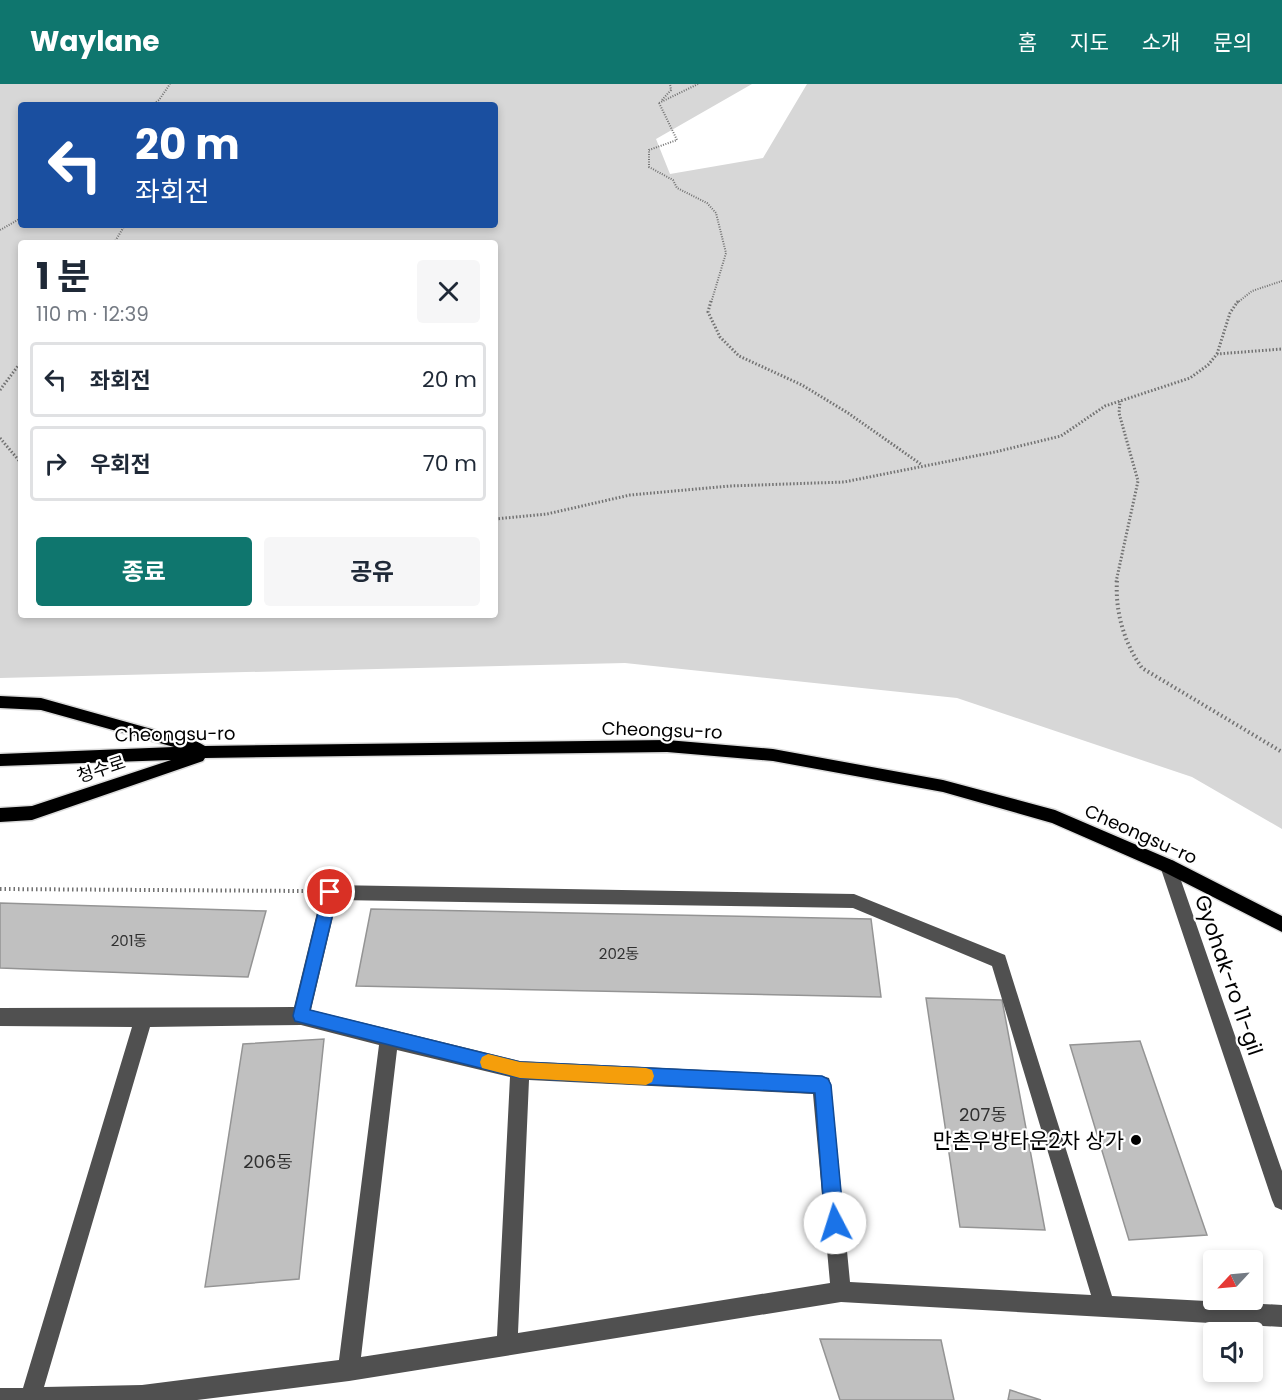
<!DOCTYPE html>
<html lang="ko">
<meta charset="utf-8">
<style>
body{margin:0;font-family:Poppins,"Noto Sans KR",sans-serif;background:#f6f6f7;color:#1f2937;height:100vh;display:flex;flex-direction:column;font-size:22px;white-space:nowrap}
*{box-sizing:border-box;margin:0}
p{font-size:20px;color:#747a83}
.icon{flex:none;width:33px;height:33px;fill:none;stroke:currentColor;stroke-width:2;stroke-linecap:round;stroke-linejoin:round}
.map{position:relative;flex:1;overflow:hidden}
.drawer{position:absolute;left:18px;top:156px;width:480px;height:378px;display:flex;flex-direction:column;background:#fff;border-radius:6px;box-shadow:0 3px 9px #0003}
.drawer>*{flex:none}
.banner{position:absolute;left:18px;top:18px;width:480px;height:126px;border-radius:6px;box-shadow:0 3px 9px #0003;background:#1a4fa0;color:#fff;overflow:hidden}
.needle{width:39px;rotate:244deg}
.buttons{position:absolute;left:1203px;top:1166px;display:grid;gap:12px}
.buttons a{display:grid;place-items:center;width:60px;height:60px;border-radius:6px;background:#fff;box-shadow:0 3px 9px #0003;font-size:30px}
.pin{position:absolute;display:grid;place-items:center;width:51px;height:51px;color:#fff;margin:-26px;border:3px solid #fff;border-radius:50%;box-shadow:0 2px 6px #0007}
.me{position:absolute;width:66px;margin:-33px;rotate:355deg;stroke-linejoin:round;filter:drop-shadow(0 0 4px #0008)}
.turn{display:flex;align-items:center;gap:21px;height:126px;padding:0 18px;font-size:27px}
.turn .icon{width:78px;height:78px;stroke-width:2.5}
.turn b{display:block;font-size:42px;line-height:51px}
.round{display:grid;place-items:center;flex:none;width:63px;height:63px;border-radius:6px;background:#f6f6f7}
.head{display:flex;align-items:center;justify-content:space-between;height:102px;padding:0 18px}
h1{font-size:36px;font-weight:700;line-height:45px}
.action{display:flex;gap:12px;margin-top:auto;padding:12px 18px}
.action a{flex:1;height:69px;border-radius:6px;background:#0f766e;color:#fff;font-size:24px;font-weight:700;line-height:69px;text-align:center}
.action a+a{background:#f6f6f7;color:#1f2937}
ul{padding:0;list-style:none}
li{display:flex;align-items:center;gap:18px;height:75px;margin:0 12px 9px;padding:0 6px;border:3px solid #e0e1e3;border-radius:6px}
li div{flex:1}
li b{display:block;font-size:22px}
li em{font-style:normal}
header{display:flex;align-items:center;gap:36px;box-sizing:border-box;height:84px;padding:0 30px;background:#0f766e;color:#fff}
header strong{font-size:28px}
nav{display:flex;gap:33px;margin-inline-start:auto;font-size:21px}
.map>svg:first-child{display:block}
.green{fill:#d7d7d7;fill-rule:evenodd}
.building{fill:#c0c0c0;stroke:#949494;stroke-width:1.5}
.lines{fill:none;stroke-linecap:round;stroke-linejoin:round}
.major-casing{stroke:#dbdbdb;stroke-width:3}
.path-far2{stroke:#727272;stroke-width:2;stroke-dasharray:1 1.5;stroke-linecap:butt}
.path-far1{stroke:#727272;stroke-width:3;stroke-dasharray:1.5 2;stroke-linecap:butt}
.path{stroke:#727272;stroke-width:4;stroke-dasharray:1.5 3;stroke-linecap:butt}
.minor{fill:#505050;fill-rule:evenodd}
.major{fill:#000;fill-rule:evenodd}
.route{fill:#1a73e8;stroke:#114b97;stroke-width:1.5}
.slow{fill:#f59e0b}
.poi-dot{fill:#000;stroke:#fff;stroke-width:2}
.labels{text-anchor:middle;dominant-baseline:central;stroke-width:4.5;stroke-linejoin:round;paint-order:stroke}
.number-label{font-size:15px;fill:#303030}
.street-label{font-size:18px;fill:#000;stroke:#fff}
.near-number-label{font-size:18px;fill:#303030}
.near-street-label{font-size:21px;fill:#000;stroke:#fff}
.near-poi-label{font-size:21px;fill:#000;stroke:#fff;text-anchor:end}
</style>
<header>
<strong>Waylane</strong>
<nav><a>홈</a><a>지도</a><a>소개</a><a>문의</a></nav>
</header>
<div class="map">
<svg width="1282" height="1316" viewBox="0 0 1282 1316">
<rect width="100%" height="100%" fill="#fff"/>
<path class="green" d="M0,0H752L656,55L670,90L763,74L807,0H1282V745L1192,693L957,614L625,579L0,594ZM21,21H495V141H21ZM21,159H495V531H21Z"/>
<path class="building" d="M0,819L266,827L248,893L186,891L0,884Z
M371,825L871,835L881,913L356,902Z
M926,914L1002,916L1045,1146L960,1143Z
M324,955L299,1195L205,1203L243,960Z
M1140,957L1207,1151L1129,1156L1070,961Z
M820,1255L941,1256L954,1316H840Z
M1010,1306L1041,1316H1008Z"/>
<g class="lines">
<g class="major-casing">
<path id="major" d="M0,612L41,614L198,658L205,662L667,656L773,665L943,696L1055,726L1174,777L1282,832V848L1162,787L1052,739L943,708L773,677L667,668L205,674L203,677L32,736L0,738V724L32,722L171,676L0,682V670L174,663L41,626L0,624Z"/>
</g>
<path class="path-far2" d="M662,16L671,6L670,0
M659,19L677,56L649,66V83L673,96L677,104L707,119L716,129L726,169L711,219
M659,19L698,0
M152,21L159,16L170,0
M0,146L21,134
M114,159L125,141
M1237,219L1252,207L1282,197"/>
<path class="path-far1" d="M711,217L708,228L720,253L739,272L802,301L848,329L922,381
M1217,270L1230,229L1238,217
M0,306L21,278
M0,354L21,379
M495,435L547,430L630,411L730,402L844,398L995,368L1061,352L1105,322L1190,294L1208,281L1217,270L1282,265
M1116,498L1138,397L1119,329L1120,317"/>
<path class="path" d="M1117,497C1115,527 1124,559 1142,584L1282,668
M0,805L303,807"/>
<path class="minor" d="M1168,775L1174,777L1176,782L1282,1087V1126L1275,1123L1272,1116L1160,782L1162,777Z
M330,801L854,810L1005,871L1112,1212L1282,1221V1243L841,1218L349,1297L197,1316H0V1304H23L132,943L0,942V924L294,923L322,808L324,803ZM337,816L853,824L992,882L1091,1211L850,1198L831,1001L829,994L822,992L520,977L311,926ZM301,941L379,961L339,1276L142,1301L44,1303L150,943ZM397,966L510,993L497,1252L361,1273ZM529,996L813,1010L830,1199L518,1249Z"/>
<use href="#major" class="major"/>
</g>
<path class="route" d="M330,801L336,803L338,808L310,926L520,978L822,992L828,995L831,1001L844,1139L841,1145L835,1148L828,1145L825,1139L815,1009L520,994L295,937L293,932L323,808L325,803Z"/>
<path class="slow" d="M488,970L520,978L646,984L652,986L654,992L652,998L646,1001L520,994L482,984L480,978L482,973Z"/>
<circle class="poi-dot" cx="1136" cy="1056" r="6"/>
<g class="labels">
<g class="number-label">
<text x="129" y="856">201동</text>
<text x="619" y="869">202동</text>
</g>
<g class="street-label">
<text transform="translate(662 646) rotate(2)">Cheongsu-ro</text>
<text transform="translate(175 650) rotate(-1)">Cheongsu-ro</text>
<text transform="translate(101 685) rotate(-18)">청수로</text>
<text transform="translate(1141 750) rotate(24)">Cheongsu-ro</text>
</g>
<g class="near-number-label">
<text x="983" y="1030">207동</text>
<text x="268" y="1077">206동</text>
</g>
<g class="near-street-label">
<text transform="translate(1229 891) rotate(71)">Gyohak-ro 11-gil</text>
</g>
<g class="near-poi-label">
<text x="1124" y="1056">만촌우방타운2차 상가</text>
</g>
</g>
</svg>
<div class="buttons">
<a><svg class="needle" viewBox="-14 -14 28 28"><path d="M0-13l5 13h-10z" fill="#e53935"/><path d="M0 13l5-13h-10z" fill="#747a83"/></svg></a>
<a><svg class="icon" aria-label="sound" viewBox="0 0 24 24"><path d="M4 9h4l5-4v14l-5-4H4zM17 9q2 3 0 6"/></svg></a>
</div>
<div class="pin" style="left:330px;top:808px;background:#d93025"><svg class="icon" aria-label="arrive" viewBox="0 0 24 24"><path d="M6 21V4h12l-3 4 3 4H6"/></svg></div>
<svg class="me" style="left:835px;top:1139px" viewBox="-20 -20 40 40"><circle r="19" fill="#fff"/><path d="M0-13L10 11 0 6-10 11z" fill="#1a73e8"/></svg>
<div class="banner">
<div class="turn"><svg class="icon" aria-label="left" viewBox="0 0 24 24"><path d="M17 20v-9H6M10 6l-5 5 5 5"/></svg><div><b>20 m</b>좌회전</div></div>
</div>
<section class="drawer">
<div class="head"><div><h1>1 분</h1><p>110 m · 12:39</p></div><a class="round"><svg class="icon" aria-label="close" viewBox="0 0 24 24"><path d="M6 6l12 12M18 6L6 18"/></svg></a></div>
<ul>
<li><svg class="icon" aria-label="left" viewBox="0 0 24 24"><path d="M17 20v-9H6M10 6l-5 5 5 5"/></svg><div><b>좌회전</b></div><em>20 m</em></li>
<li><svg class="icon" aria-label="right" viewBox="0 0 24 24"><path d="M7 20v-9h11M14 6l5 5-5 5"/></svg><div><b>우회전</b></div><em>70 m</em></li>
</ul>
<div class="action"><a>종료</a><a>공유</a></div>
</section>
</div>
